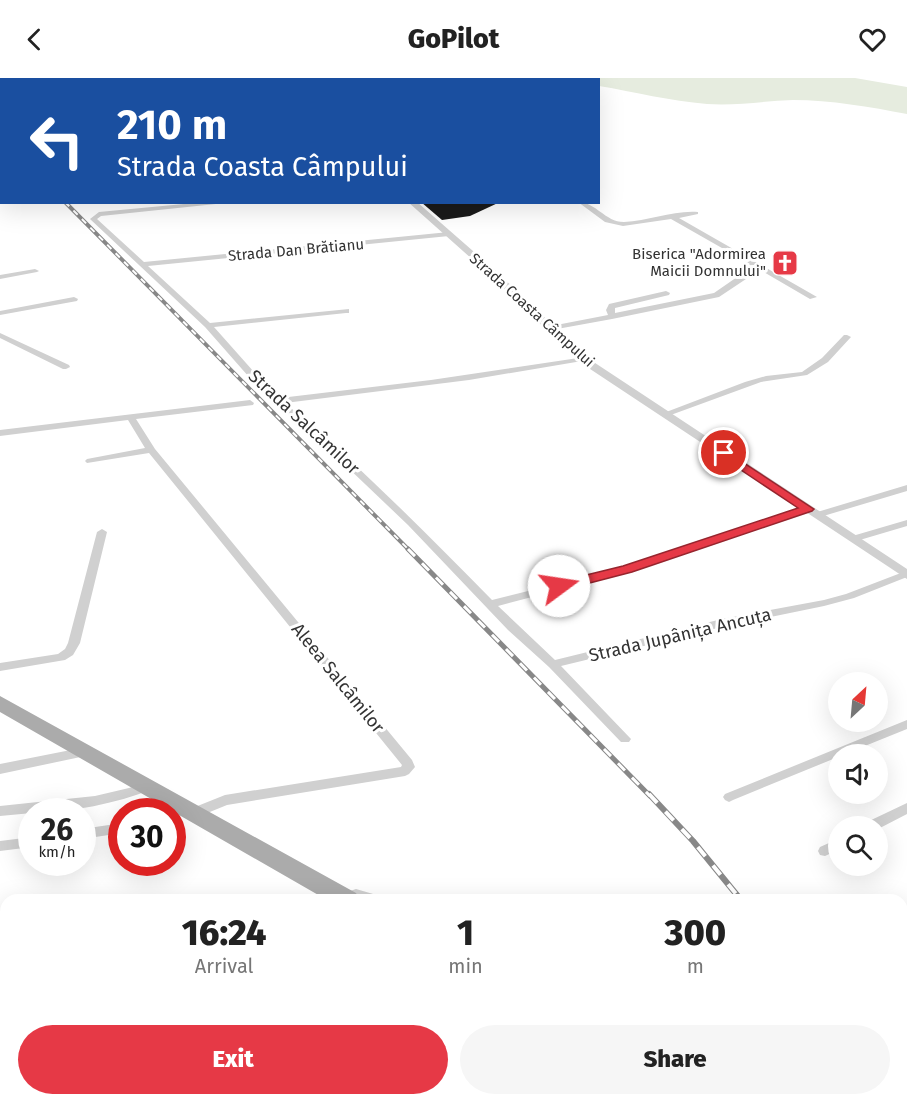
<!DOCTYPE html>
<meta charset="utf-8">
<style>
body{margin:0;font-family:"Fira Sans",sans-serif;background:#f6f6f6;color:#222;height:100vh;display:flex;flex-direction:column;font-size:22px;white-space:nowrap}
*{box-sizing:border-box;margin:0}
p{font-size:20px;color:#767676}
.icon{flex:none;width:33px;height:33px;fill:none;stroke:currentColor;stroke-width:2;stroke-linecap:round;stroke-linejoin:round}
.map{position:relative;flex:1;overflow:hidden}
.sheet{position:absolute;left:0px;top:816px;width:908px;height:212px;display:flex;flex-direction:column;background:#fff;border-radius:18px 18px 0 0;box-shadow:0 6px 24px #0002}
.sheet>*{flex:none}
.top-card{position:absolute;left:0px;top:0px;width:600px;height:126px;box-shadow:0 6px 24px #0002;background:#1a4fa0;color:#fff;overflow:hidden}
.needle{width:39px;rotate:26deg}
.buttons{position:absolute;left:828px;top:594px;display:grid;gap:12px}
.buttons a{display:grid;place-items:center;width:60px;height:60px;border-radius:50%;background:#fff;box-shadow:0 6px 24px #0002;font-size:30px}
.speed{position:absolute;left:18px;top:720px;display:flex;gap:12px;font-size:30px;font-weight:700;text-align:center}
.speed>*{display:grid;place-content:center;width:78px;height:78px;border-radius:50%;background:#fff;box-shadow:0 6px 24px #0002;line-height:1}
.speed small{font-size:15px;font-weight:400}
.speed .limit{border:9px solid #d22;background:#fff;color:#111}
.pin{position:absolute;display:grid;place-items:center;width:51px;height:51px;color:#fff;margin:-26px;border:3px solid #fff;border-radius:50%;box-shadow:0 2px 6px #0007}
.me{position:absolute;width:66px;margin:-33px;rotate:76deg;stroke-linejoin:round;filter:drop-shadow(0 0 4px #0008)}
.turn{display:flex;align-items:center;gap:21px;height:126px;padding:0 18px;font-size:27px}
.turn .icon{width:78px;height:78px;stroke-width:2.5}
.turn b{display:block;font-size:42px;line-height:51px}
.eta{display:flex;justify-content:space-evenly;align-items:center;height:102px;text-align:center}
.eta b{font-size:36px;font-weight:800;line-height:42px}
.action{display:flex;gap:12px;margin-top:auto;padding:12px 18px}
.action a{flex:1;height:69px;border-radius:36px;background:#e63946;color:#fff;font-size:24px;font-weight:800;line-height:69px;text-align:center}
.action a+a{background:#f6f6f6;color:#222}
header{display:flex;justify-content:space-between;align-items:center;height:78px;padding:0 18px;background:#fff;font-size:27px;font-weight:800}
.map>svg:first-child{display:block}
.green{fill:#e6ecdf}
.building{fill:#1a1a1a}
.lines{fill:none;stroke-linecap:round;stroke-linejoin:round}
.minor{fill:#d0d0d0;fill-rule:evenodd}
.tertiary{fill:#d0d0d0;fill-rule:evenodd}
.primary{fill:#ababab;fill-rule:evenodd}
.rail-far2-casing{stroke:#888;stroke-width:4}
.rail-far1-casing{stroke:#888;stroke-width:5}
.rail-casing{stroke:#888;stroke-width:6}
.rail-far2{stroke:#fff;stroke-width:2;stroke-dasharray:6;stroke-linecap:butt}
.rail-far1{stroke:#fff;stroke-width:3;stroke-dasharray:10;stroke-linecap:butt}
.rail{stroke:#fff;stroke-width:4;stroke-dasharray:12;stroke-linecap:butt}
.route{fill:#e63946;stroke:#96252e;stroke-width:1.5}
.labels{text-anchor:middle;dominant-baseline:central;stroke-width:6;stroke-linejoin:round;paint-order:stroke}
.far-street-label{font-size:15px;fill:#333;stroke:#fff}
.far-poi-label{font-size:15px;fill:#333;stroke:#fff;text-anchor:end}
.street-label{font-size:18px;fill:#333;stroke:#fff}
</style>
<header><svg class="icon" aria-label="back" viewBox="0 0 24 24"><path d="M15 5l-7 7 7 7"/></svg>GoPilot<svg class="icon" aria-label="heart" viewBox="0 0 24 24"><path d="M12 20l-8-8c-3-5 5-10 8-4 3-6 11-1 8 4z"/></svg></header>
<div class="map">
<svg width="907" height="1027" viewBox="0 0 907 1027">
<rect width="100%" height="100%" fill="#fff"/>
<path class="green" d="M374,0H855L907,9V36C870,29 831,22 793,22C764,23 736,28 707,26C670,23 635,14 599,8L598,2Z"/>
<path class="building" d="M421,124H500L470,138L442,142Z"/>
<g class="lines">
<path class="minor" d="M29,0H36L27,2Z
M0,12H2L0,16Z
M0,26H2L0,30Z
M2,104V108L0,109V105Z
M205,124H235L101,138L97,141L144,184L449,154L452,156L449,158L148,188L210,245L349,231V235H346L214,249L270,312L280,320L431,302L585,279L586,281L582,283L469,302L285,325C358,386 425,454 492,522L624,489L807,428L812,431L810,433L631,493L498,528L555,582L722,541L824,522L846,516L906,493L907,499L854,520L824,528L722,549L561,588L631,661L629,664H621L549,589L508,552L408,447L322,365L264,316L205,249L90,141L99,134Z
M578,124C596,124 605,144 624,144C649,143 674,132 698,134V136L679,140L817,219L810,221L755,189L746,201L719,219L612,241L546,253V249L608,237L606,232L609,226L666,213L670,215L669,217L615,230V235L714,215L740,197L750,186L671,141L623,148L605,144Z
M35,191L39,193L37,194L0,201V197Z
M74,219L78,221L77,223L0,237V233Z
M0,255L69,287L70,289L66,291H63L0,260Z
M844,257H847L851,259L828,284L807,297L761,304L668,338H662L661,336L745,304L766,298L802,294L822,280Z
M250,322L254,325L253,327L136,341L155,371L412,682L415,689L409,696L405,698L227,727L195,740L190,739L189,735L190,731L225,717L401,689L402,687L149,375L87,385L85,383L87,381L145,370L128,342L0,358V352Z
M907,407V413L820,439H814L812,437L814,435Z
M907,442V448L853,464L848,461L849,459Z
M102,451L107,454L80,565L73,577L65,582L0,593V585L58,576L65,571L68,565L97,454Z
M907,642V651L845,676H838V679L733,722L729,724L725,722L723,719L725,716Z
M86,669L90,671L92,674L90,677L0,696V686Z
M149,703L153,705L155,708L153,711C114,726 74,734 32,734V735L0,738V728L95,718L129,710Z
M907,725V736L878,751V748H866L867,744Z
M122,745V755L82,761V751Z
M32,759V769L0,773V763Z
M838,761V772L825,778L820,777L818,773L820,769Z
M356,811L380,818L382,822H338L344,815Z
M0,880H6V892H0Z
M597,1022H620L622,1027H599Z"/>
<path class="tertiary" d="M289,0H295L296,2H290Z
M408,124H417L497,194L586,279L907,491V501L578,283L491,198Z"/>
<path class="primary" d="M0,618L356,815L360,822H327L0,634Z
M683,1022H718L721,1027H685Z"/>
<g class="rail-far2-casing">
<path id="rail-far2" d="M65,124L409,472"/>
</g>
<g class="rail-far1-casing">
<path id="rail-far1" d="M408,471L650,718"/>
</g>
<g class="rail-casing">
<path id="rail" d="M649,716L693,763L741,822
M888,1022L891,1027"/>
</g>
<use href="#rail-far2" class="rail-far2"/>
<use href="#rail-far1" class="rail-far1"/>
<use href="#rail" class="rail"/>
</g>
<path class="route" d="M724,372L814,431L812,433L632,494L559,513L554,511L552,508L554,505L623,488L798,430L720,378L718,375Z"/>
<defs>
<g id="church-square" transform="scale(1.35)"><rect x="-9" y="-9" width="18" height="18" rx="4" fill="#e63946" stroke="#fff"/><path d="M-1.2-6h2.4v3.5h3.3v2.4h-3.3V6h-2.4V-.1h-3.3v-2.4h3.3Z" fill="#fff"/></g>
</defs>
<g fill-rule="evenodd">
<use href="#church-square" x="785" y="185"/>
</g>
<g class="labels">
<g class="far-street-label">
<text transform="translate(296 172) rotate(-5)">Strada Dan Brătianu</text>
<text transform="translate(532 232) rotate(42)">Strada Coasta Câmpului</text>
</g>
<g class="far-poi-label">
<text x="766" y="176">Biserica "Adormirea<tspan x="766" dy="17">Maicii Domnului"</tspan></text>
</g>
<g class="street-label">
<text transform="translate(304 344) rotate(43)">Strada Salcâmilor</text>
<text transform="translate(680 557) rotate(-13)">Strada Jupânița Ancuța</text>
<text transform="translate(338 600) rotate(51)">Aleea Salcâmilor</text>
</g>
</g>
</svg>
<div class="buttons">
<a><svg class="needle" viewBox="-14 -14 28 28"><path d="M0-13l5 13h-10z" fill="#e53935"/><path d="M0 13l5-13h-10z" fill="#767676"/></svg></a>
<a><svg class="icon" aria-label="sound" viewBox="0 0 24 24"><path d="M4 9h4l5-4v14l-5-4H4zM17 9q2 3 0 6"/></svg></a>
<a><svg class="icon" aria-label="search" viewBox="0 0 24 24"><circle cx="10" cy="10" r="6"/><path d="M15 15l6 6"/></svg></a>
</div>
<div class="speed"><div>26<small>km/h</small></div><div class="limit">30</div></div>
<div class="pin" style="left:724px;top:375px;background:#d93025"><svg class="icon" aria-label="arrive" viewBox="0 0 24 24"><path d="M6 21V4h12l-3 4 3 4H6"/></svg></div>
<svg class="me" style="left:559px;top:508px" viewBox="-20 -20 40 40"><circle r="19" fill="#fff"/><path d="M0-13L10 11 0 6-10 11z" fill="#e63946"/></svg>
<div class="top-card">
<div class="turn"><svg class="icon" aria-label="left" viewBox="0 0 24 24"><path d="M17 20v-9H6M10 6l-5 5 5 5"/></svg><div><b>210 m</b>Strada Coasta Câmpului</div></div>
</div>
<section class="sheet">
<div class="eta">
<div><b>16:24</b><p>Arrival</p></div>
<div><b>1</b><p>min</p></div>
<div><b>300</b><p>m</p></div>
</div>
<div class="action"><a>Exit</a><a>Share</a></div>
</section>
</div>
